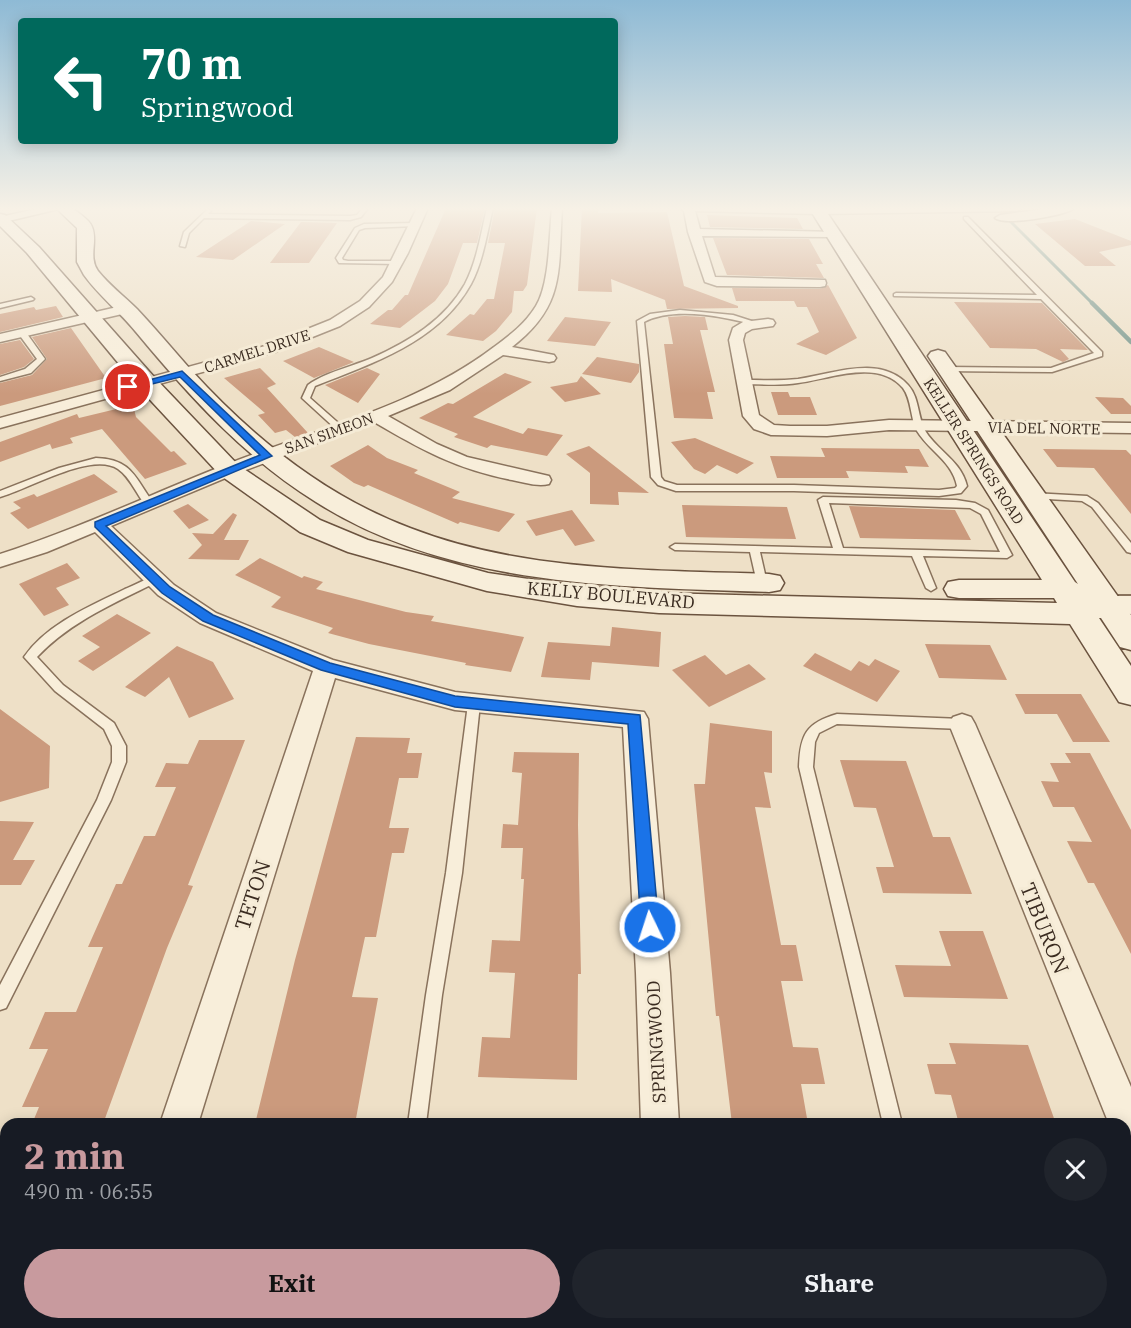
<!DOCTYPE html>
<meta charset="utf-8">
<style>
body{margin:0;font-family:"IBM Plex Serif",serif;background:#20242c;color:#f1f3f6;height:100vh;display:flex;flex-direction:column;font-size:22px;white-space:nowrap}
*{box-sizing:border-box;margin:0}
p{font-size:20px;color:#9ea1a6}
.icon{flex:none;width:33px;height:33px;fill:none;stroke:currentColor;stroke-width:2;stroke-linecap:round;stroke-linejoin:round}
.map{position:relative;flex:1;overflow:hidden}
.drawer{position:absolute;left:0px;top:1118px;width:1131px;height:212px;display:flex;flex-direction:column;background:#171b24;border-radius:18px 18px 0 0;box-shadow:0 3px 15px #0003}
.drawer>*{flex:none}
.banner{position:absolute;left:18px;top:18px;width:600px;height:126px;border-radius:6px;box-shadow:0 3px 15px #0003;background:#00695c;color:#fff;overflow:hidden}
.pin{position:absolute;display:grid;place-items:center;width:51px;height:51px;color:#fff;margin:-26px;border:3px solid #fff;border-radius:50%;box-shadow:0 2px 6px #0007}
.me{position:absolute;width:66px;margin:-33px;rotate:356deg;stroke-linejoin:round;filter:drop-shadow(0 0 4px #0008)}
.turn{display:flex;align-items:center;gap:21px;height:126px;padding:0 24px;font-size:27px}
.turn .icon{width:78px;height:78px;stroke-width:2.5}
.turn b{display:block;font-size:42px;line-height:51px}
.round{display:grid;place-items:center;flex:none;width:63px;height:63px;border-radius:32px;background:#20242c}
.summary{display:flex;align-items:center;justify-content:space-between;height:102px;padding:0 24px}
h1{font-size:36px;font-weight:700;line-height:45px;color:#c89a9e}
.cta{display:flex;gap:12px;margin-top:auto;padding:12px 24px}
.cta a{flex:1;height:69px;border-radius:36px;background:#c89a9e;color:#111;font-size:24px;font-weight:700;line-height:69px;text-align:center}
.cta a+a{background:#20242c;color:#f1f3f6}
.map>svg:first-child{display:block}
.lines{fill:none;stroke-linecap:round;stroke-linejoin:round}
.stream-far1{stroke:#6e9086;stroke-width:3}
.stream{stroke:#6e9086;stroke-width:4.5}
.building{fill:#cb9a7d}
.service-casing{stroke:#89725c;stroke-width:3}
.minor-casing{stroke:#89725c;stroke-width:3}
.tertiary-casing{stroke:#89725c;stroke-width:4}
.secondary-casing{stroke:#6b533f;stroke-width:3}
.service{fill:#f8eeda;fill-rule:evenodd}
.minor{fill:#f8eeda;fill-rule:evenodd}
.tertiary{fill:#f8eeda;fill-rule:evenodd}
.secondary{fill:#f8eeda;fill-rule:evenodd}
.route{fill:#1a73e8;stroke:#114b97;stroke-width:1.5}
.labels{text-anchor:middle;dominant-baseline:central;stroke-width:6;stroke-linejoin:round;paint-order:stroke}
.far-street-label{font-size:15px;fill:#3a2b20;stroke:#f5ebd6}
.street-label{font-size:18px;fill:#3a2b20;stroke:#f5ebd6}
.near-street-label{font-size:21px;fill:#3a2b20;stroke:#f5ebd6}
</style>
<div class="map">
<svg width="1131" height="1328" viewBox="0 0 1131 1328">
<rect width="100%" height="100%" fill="#eee0c7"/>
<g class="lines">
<path class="stream-far1" d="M1009,220L1094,305"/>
<path class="stream" d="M1092,303L1131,342"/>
</g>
<path class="building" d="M446,208H485L477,243H463L448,284L435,301L400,328L370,324L388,310H392L405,295H408Z
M495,208H537L527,285L523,291H514L512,312L496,331L483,341L446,335L470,314L474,315L487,299H494L505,243H488Z
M582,208H598V213L667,212L684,286L738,306V308L667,309L665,300L611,279L612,292L578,291Z
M707,215L797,218L803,229L710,227Z
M1075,219L1131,241V245L1099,252L1116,266H1085L1035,224Z
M251,221L285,224L233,260L196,257Z
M301,222L337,223L309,263H270Z
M713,238L809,239L823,264H816L824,278L727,275Z
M828,285L857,338L826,355L796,344L819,332L807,307H797L794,301H736L732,288L820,289Z
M954,302L1042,303L1088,350L1060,349L1069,359L1063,362L1036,349L990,348Z
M56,306L63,317L0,332V314L34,307L36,310Z
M685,316L705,317L708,330H700L715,392H707L713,419L674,418L664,344H673L668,317Z
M565,317L611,322L595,346L547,341Z
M71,328L106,378L0,406V383L32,375L47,359L32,337Z
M20,340L34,359L24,367L0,375V344Z
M319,347L354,362L314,378L283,361Z
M597,357L639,364V372L631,383L582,374Z
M260,368L276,384L267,388L308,433L295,437L286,430L275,433L258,415L265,413L224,378Z
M367,368L380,374L358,403L325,385Z
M505,373L532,382L473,417L523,434L528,428L563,435L547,456L491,445L487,448L454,437L458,434L419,418L448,403L453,404Z
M581,376L601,394L565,402L550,387L577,382Z
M771,392H788L790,397H810L817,415H778Z
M1095,397L1123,398L1131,406V414H1111Z
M133,405L136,417L171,452L174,451L187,464L145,479L102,429L70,438L73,443L52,449L50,444L0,462V442L77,414L79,418Z
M695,438L754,463L737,474L717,465L705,474L694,469L671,442Z
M368,445L387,458L418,470L414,473L460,492L452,498L515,514L499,532L460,522L458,524L368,485L364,487L354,483L330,466Z
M589,446L649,493L618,492L619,505L590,504V473L566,454Z
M821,448L919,449L929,467L905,466L908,473L846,471L849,478H777L770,456L825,457Z
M1043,449L1126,450L1131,455V514L1094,468L1057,467Z
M94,474L118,492L28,529L10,513L21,508L13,502L34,494L37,497Z
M188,504L209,520L189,529L173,511Z
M682,505L787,507L796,539L686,537Z
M849,506L955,510L971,540L860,538Z
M572,510L595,541L575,546L563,529L536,536L526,521Z
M233,513L237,515L224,540H249L239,560L188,559L202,545L192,533L213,534Z
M260,558L302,578L304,576L323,582L316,589L406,612L434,616L431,621L524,637L511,672L465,665L466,663L369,644L328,633L333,628L271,607L281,597L235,575Z
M67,563L80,578L56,588L69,605L44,616L19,584Z
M117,614L151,633L93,671L78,661L100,647L82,636Z
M612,627L661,632L659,667L592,662L590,680L541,677L548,642L610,646Z
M925,644L990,645L1007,680L939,678Z
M177,646L213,662L234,699L189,718L169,677L145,697L125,687Z
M815,653L851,671L859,661L869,666L875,659L900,671L877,702L803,666Z
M705,655L726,675L749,664L766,679L709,707L672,670Z
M1015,694H1081L1110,742H1073L1057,714H1025Z
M0,709L50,746L49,788L0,802Z
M710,723L772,731V773L764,772L771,808L755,807L781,945H796L803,981H781L793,1047L818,1048L825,1084H801L808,1124H732L719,1016H716L694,784H705Z
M356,737L410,738L407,753H422L418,778H399L389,828H409L404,853H392L376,937H365L352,997L378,998L355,1124H255L295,960Z
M199,740H245L188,885L193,886L167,948L103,1124H32L39,1107H22L48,1049H29L45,1012H76L103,947H88L116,884H122L144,836H155L176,787H155L166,763L188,764Z
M514,752L579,753L578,825L581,974H578L577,1080L478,1077L482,1037L510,1038L515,973L489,972L492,940L520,941L524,879H521L523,848H501L503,824L518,825L522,773L512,772Z
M1065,753H1090L1131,830V954L1094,883H1088L1067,841L1092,842L1074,807H1053L1041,781L1059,782L1050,763H1071Z
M840,760L906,761L933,837H950L972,894L883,893L876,867H894L876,808L854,807Z
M0,821L34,822L13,860H35L21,885H0Z
M939,931H983L1008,999L904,997L895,965L951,966Z
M949,1043L1028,1045L1056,1124H959L951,1095L935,1094L927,1064H956Z"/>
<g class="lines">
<g class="service-casing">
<path id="service" d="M363,208H368L361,217L350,220L204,218L189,233L185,247L180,246L184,232L208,209L211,211L208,214L350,216L357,215Z
M487,208H493C487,233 483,262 471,284C439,342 373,363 315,386L310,398L344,428L337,430L302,398L308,385C324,373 353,366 372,358C408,342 445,320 465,284C477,261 481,233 487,208Z
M964,217H968L1102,352V356L1052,372L943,371V367H946L1051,368L1094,353L1041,299L894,296V294L896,293L1037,295L964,219Z
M415,223L417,226L365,228L359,230L342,258L343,260L348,261H396L398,264L339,263L336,258L355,228L364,224Z
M31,297L34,299L33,300L0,308V304Z
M680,310L733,315L761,324L758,326C726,317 675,306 644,322L661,477L664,481L677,485H794L939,490L955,488L957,486C952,461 930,452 917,431C910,418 912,400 903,388C878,358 829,379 798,383C780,386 761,384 743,384L739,382L743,380C761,380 780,381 798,379C833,374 880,354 908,385C920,398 917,417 926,432C939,452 961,461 967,486L961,493L939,496L794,491H676L658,485L651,477L637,321L650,314Z
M19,331H25L45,359L31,373L0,381V377L25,369L37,359L18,333Z
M96,458C132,459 135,478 154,504L152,506H146C137,495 130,477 118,469C92,451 29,489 0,497V491L59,468Z
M1033,493L1087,496L1098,503L1131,543V553L1127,552L1092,507L1082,501L1030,498V494Z
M823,497L956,500L975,503L988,510L1012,555L1007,558L923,556L936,588L931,591L926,588L912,556L760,552L767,583L762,586L757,583L750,552L675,550L670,547L675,544L833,548L818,500ZM829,503L970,508L981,514L1000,552L843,548Z
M155,576L160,579L159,581C115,603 71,621 37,657L63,685L114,723L126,746V762L111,800L6,1008L0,1010V985L97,800L112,762V746L104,729L55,691L24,657C47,624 90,606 125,589C135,585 145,579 155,576Z
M474,699L478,701L480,704L462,873L442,995L426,1124H408L426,995L446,873L468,704L470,701Z
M837,714L962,719L967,721L968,724L967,727L962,729L837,724L819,733L815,742L813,767L902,1124H883L799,767C800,735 806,723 837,714Z
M383,1323H405L404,1328H382Z
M930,1323H952L953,1328H931Z"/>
</g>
<g class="minor-casing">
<path id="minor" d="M41,208H63L0,223V217Z
M417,208H428L408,253L392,282L369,307L340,326L275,352L0,428V418L265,346L330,320L360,301L383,277Z
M552,208H562C558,271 566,305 512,347L554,355L556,358L554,361L549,362L503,355L450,390L388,416L437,444L467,457L549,476L551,480L549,484C537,487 523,482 512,480C456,469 422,450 374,422L235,474L111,526L174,585L216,613L333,660L455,692L644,712L648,719L670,973L679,1124H641L636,973L623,727L455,710L335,678L198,1124H160L313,671L200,623L158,595L95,532L47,552L0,567V554C75,530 147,496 220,467C312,430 414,408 494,347C510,335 525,324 536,306C550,283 549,236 552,208Z
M680,208H1022L1017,211L818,214L695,211L700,229L837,232L839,234L833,237L702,236L715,277L825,280L826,283L825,286L820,287L717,286L705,282L688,232L684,211Z
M1052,208H1075C1063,216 1005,226 995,218L1000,215Z
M126,305L131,306L133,309L131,312L0,342V334Z
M768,319L773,320L775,323L773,326L752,329L745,333L743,340L759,415L774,425L790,426H827L889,420L1131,423V433L889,430L827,436L771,435L754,429L743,416L729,340L733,328L743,322Z
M962,714L971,717L975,724L1131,1087V1150L1125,1147V1124H1109L949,724L953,717Z
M94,1323H138L136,1328H92Z
M647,1323H691L692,1328H648Z"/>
</g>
<g class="tertiary-casing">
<path id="tertiary" d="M1107,596H1131V614L1098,611L1094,605L1098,599Z"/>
</g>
<g class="secondary-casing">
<path id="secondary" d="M56,208H72C78,213 90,220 92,227C98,241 88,257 98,271C109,285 124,296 137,309C156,329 173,350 191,370C252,437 325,496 410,528C523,572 650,570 769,574L780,576L784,583L780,590L769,592C617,587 450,587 316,502C245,458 189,396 136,332C120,312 99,296 84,275L77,262V228Z
M809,208H824L1075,582L1078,584L928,356L931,352L938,350L945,352L1131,615V650L1120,647L1101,618H1099L1131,666V705L1119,702L1070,624L659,613L577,606L487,591L348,552L300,532L220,475L139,388L27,253L0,226V214L5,215L39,247L155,378L238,465L320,520L368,540L488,573L577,586L659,593L1057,603L1054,598H959L948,596L944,589L948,582L959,580H1042Z"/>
</g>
<use href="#service" class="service"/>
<use href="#minor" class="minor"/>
<use href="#tertiary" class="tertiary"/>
<use href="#secondary" class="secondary"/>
</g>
<linearGradient id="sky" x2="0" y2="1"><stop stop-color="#8ebad5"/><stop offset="0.53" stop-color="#f7f1e6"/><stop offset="1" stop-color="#f7f1e6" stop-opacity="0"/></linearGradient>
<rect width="1131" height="394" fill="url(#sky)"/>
<path class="route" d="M182,371L272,456L106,526L170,587L213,615L330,663L455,696L640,715L659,927L656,933L650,935L644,933L641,927L628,724L455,707L321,670L203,621L162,593L95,527V522L260,455L180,377L128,390L123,387Z"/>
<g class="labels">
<g class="far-street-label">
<text transform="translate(257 351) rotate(-18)">CARMEL DRIVE</text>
<text transform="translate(1044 428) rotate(1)">VIA DEL NORTE</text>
<text transform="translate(329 433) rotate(-20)">SAN SIMEON</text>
<text transform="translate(974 451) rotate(57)">KELLER SPRINGS ROAD</text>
</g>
<g class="street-label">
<text transform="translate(611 595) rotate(5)">KELLY BOULEVARD</text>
<text transform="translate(656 1042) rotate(-93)">SPRINGWOOD</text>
</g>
<g class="near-street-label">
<text transform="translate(252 895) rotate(-72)">TETON</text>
<text transform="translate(1045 928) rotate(68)">TIBURON</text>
</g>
</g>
</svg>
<div class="pin" style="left:128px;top:387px;background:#d93025"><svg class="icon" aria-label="arrive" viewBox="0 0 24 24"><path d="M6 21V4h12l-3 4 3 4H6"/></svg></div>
<svg class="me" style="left:650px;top:927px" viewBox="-20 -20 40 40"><circle r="17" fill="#1a73e8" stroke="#fff" stroke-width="3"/><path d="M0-11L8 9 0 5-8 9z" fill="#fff"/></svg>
<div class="banner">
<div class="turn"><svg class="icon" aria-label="left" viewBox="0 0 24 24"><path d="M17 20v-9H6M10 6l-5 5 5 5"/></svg><div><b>70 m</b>Springwood</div></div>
</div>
<section class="drawer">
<div class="summary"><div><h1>2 min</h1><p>490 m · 06:55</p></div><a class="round"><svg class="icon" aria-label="close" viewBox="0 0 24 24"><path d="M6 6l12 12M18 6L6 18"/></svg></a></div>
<div class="cta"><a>Exit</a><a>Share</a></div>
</section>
</div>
